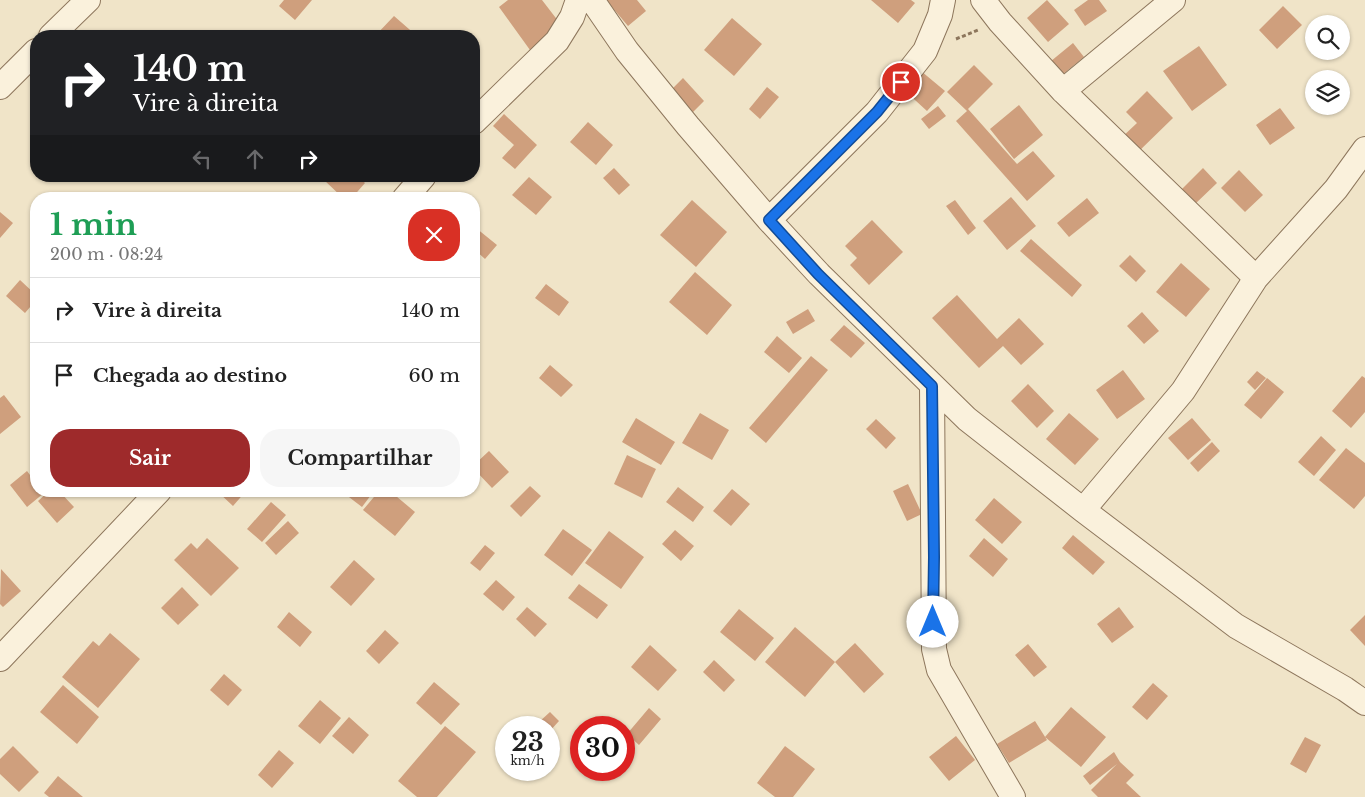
<!DOCTYPE html>
<html lang="pt">
<meta charset="utf-8">
<style>
body{margin:0;font-family:"Libre Baskerville",serif;background:#f6f6f6;color:#222;height:100vh;display:flex;flex-direction:column;font-size:19px;white-space:nowrap}
*{box-sizing:border-box;margin:0}
p{font-size:16px;color:#767676}
.icon{flex:none;width:28px;height:28px;fill:none;stroke:currentColor;stroke-width:2;stroke-linecap:round;stroke-linejoin:round}
.map{position:relative;flex:1;overflow:hidden}
.drawer{position:absolute;left:30px;top:192px;width:450px;height:305px;display:flex;flex-direction:column;background:#fff;border-radius:20px;box-shadow:0 1px 4px #0004}
.drawer>*{flex:none}
.hud{position:absolute;left:30px;top:30px;width:450px;height:152px;border-radius:20px;box-shadow:0 1px 4px #0004;background:#202124;color:#fff;overflow:hidden}
.fabs{position:absolute;left:1305px;top:15px;display:grid;gap:10px}
.fabs a{display:grid;place-items:center;width:45px;height:45px;border-radius:50%;background:#fff;box-shadow:0 1px 4px #0004;font-size:25px}
.speed{position:absolute;left:495px;top:716px;display:flex;gap:10px;font-size:25px;font-weight:700;text-align:center}
.speed>*{display:grid;place-content:center;width:65px;height:65px;border-radius:50%;background:#fff;box-shadow:0 1px 4px #0004;line-height:1}
.speed small{font-size:12px;font-weight:400}
.speed .limit{border:8px solid #d22;background:#fff;color:#111}
.pin{position:absolute;display:grid;place-items:center;width:42px;height:42px;color:#fff;margin:-21px;border:2px solid #fff;border-radius:50%;box-shadow:0 1px 5px #0007}
.me{position:absolute;width:55px;margin:-28px;rotate:0deg;stroke-linejoin:round;filter:drop-shadow(0 0 4px #0008)}
.turn{display:flex;align-items:center;gap:18px;height:105px;padding:0 20px;font-size:22px}
.turn .icon{width:65px;height:65px;stroke-width:2.5}
.turn b{display:block;font-size:35px;line-height:42px}
.lanes{display:flex;align-items:center;height:48px;padding:0 20px;background:#0003;justify-content:center;gap:25px;direction:ltr}
.lanes .off{opacity:.35}
.round{display:grid;place-items:center;flex:none;width:52px;height:52px;border-radius:20px;background:#f6f6f6}
.headline{display:flex;align-items:center;justify-content:space-between;height:85px;padding:0 20px}
h1{font-size:30px;font-weight:700;line-height:38px;color:#1e9e55}
.action{display:flex;gap:10px;margin-top:auto;padding:10px 20px}
.action a{flex:1;height:58px;border-radius:20px;background:#9e2a2b;color:#fff;font-size:20px;font-weight:700;line-height:58px;text-align:center}
.action a+a{background:#f6f6f6;color:#222}
ul{padding:0;list-style:none}
li{display:flex;align-items:center;gap:15px;height:65px;padding:0 20px;border-top:1px solid #e0e0e0}
li div{flex:1}
li b{display:block;font-size:19px}
li em{font-style:normal}
.map>svg:first-child{display:block}
.building{fill:#cf9f7d}
.lines{fill:none;stroke-linecap:round;stroke-linejoin:round}
.street-casing{stroke:#8d765c;stroke-width:26}
.path{stroke:#8d765c;stroke-width:3;stroke-dasharray:4 2.5;stroke-linecap:butt}
.street{stroke:#faf1dc;stroke-width:24}
.route-casing{stroke:#114b97;stroke-width:12}
.route{stroke:#1a73e8;stroke-width:9}
</style>
<div class="map">
<svg width="1365" height="797" viewBox="0 0 1365 797">
<rect width="100%" height="100%" fill="#f0e4c8"/>
<path class="building" d="M284,0H312L295,20L279,6Z
M508,0H542L562,26L530,50L499,7Z
M606,0H637L646,11L628,26Z
M871,0H911L915,3L898,23Z
M1047,0L1069,24L1048,42L1027,18Z
M1088,0H1099L1107,11L1085,26L1074,10Z
M1283,6L1302,25L1277,49L1259,30Z
M394,16L417,36H375Z
M732,18L762,44L734,76L704,50Z
M1073,43L1084,57L1057,79L1045,66Z
M1199,46L1227,85L1192,111L1163,71Z
M974,65L993,84L968,109L1017,164L1033,151L1055,176L1027,201L956,121L967,111L947,92Z
M921,71L945,91L927,111L904,90Z
M683,78L704,101L693,112L672,89Z
M767,87L779,97L760,119L749,109Z
M1147,91L1173,118L1135,155L1120,139L1137,123L1126,112Z
M1019,105L1043,135L1014,159L990,129Z
M938,106L946,116L929,129L921,119Z
M1280,108L1295,128L1270,145L1256,125Z
M504,114L537,145L515,169L502,158L514,145L493,126Z
M588,122L613,145L596,165L570,142Z
M614,168L630,185L619,195L603,178Z
M1203,168L1217,183L1194,205L1180,191Z
M1239,170L1263,195L1245,212L1221,188Z
M328,176H358L365,183L351,199H344L324,180Z
M529,177L552,197L536,215L512,195Z
M1011,197L1036,226L1007,250L983,221Z
M1087,198L1099,213L1069,237L1057,223Z
M692,200L727,232L696,267L660,235Z
M955,200L976,228L968,235L946,206Z
M0,212L13,223L0,238Z
M872,220L903,252L869,285L850,265L857,258L845,246Z
M476,228L497,245L485,259L474,249V230Z
M1031,239L1082,285L1072,297L1020,251Z
M1130,255L1146,271L1136,282L1119,266Z
M1181,263L1210,289L1186,317L1156,292Z
M695,272L732,305L707,335L669,302Z
M20,280L36,295V300L25,313L6,296Z
M546,284L569,302L559,316L535,298Z
M957,295L997,339L1019,318L1044,344L1021,365L1003,346L979,368L932,318Z
M808,309L815,321L793,334L786,322Z
M1142,312L1159,331L1144,344L1127,326Z
M844,325L865,343L851,358L830,340Z
M777,336L802,358L789,373L764,352Z
M811,356L828,370L766,443L749,428Z
M550,365L573,385L561,397L539,378Z
M1123,370L1145,399L1117,419L1096,390Z
M1257,371L1266,378L1255,390L1247,382Z
M1362,376L1365,378V412L1351,428L1332,411Z
M1267,378L1284,392L1261,419L1244,405Z
M1028,384L1054,411L1037,428L1011,401Z
M4,395L21,417L0,434V398Z
M700,413L729,430L712,460L682,443Z
M1069,413L1099,439L1075,465L1046,439Z
M636,418L675,442L661,465L622,442Z
M1192,418L1211,440L1188,460L1168,438Z
M876,419L896,438L886,449L866,429Z
M1321,436L1336,450L1314,476L1298,462Z
M1212,442L1220,451L1198,472L1190,463Z
M1346,448L1365,463V496L1354,509L1319,480Z
M489,451L509,472L492,488L474,469V465Z
M627,455L656,469L642,498L614,484Z
M27,471L36,483V491H43L44,493L27,507L10,485Z
M908,484L922,514L907,521L893,491Z
M530,486L541,496L521,517L510,506Z
M678,487L704,507L693,522L666,502Z
M732,489L750,504L731,526L713,511Z
M49,491H59L74,507L57,523L38,501Z
M219,491H246L233,506L218,492Z
M347,491H374L362,507L345,494Z
M379,491H390L415,512L395,536L363,510Z
M994,498L1022,522L1002,544L975,520Z
M271,502L286,515L262,542L247,529Z
M288,521L299,533L276,555L265,543Z
M563,529L592,550L572,576L544,555Z
M675,530L694,546L681,561L662,544Z
M609,531L644,557L621,589L585,563Z
M1073,535L1105,562L1093,575L1062,548Z
M207,538L239,568L211,596L174,560L191,543L197,549Z
M984,538L1008,559L993,577L969,556Z
M485,545L495,553L480,571L470,563Z
M354,560L375,579L351,606L330,587Z
M1,569L21,591L3,607L0,604Z
M496,580L515,597L503,611L483,594Z
M579,584L608,605L597,619L568,598Z
M182,587L199,605L178,625L161,608Z
M527,607L547,624L535,637L516,619Z
M1119,607L1134,627L1112,643L1097,624Z
M739,609L774,638L755,661L720,632Z
M289,612L312,632L300,647L277,627Z
M1365,615V646L1350,630Z
M795,627L835,662L855,643L884,674L864,693L835,662L805,697L765,662Z
M385,630L399,643L379,664L366,651Z
M110,633L140,659L98,708L62,677L93,641L99,646Z
M1028,644L1047,667L1034,677L1015,655Z
M650,645L677,670L658,691L631,667Z
M714,660L735,680L724,692L703,672Z
M224,674L242,690L228,706L210,690Z
M434,682L460,704L441,725L416,703Z
M1153,683L1168,696L1147,720L1132,707Z
M63,685L99,717L77,744L40,712Z
M320,700L341,718L320,744L298,726Z
M1071,707L1106,737L1081,767L1045,737Z
M649,708L661,719L639,745L627,734Z
M550,712L559,721L549,732V728H545L539,722Z
M349,717L369,735L353,754L332,736Z
M1035,721L1047,740L1009,763L997,744Z
M445,726L476,752L437,797H417L398,781Z
M956,736L975,760L949,781L929,757Z
M1305,737L1321,745L1306,773L1290,764Z
M13,746L39,772L19,792L0,774V759Z
M785,746L815,769L793,797H775L757,783Z
M279,750L294,763L272,788L258,775Z
M1114,752L1120,762L1134,775L1126,783L1141,797H1098L1091,790L1117,764L1090,785L1083,776Z
M58,776L83,797H49L44,793Z"/>
<g class="lines">
<g class="street-casing">
<path id="street" d="M592,0L627,51L688,126L769,220L819,274L967,419L1083,510L1236,626L1345,689L1365,703
M983,0L1000,22L1063,91L1256,278
M51,36L88,0
M0,87L36,51
M1063,91L1173,0
M474,122L557,41L572,17L578,0
M404,199L424,176
M769,220L877,112L925,51L940,15L943,0
M932,386L934,649L939,670L1013,797
M1083,510L1183,391L1256,278L1336,189L1365,149
M0,659L159,491"/>
</g>
<path class="path" d="M956,39L978,30"/>
<use href="#street" class="street"/>
</g>
<g class="lines">
<g class="route-casing">
<path id="route" d="M901,82L877,112L769,220L818,274L932,386L934,557L933,622"/>
</g>
<use href="#route" class="route"/>
</g>
</svg>
<div class="fabs">
<a><svg class="icon" aria-label="search" viewBox="0 0 24 24"><circle cx="10" cy="10" r="6"/><path d="M15 15l6 6"/></svg></a>
<a><svg class="icon" aria-label="layers" viewBox="0 0 24 24"><path d="M12 4l9 5-9 5-9-5zM3 14l9 5 9-5"/></svg></a>
</div>
<div class="speed"><div>23<small>km/h</small></div><div class="limit">30</div></div>
<div class="pin" style="left:901px;top:82px;background:#d93025"><svg class="icon" aria-label="arrive" viewBox="0 0 24 24"><path d="M6 21V4h12l-3 4 3 4H6"/></svg></div>
<svg class="me" style="left:933px;top:622px" viewBox="-20 -20 40 40"><circle r="19" fill="#fff"/><path d="M0-13L10 11 0 6-10 11z" fill="#1a73e8"/></svg>
<div class="hud">
<div class="turn"><svg class="icon" aria-label="right" viewBox="0 0 24 24"><path d="M7 20v-9h11M14 6l5 5-5 5"/></svg><div><b>140 m</b>Vire à direita</div></div>
<div class="lanes"><svg class="icon off" aria-label="left" viewBox="0 0 24 24"><path d="M17 20v-9H6M10 6l-5 5 5 5"/></svg><svg class="icon off" aria-label="ahead" viewBox="0 0 24 24"><path d="M12 20V5M6 11l6-6 6 6"/></svg><svg class="icon" aria-label="right" viewBox="0 0 24 24"><path d="M7 20v-9h11M14 6l5 5-5 5"/></svg></div>
</div>
<section class="drawer">
<div class="headline"><div><h1>1 min</h1><p>200 m · 08:24</p></div><a class="round" style="background:#d93025;color:#fff"><svg class="icon" aria-label="close" viewBox="0 0 24 24"><path d="M6 6l12 12M18 6L6 18"/></svg></a></div>
<ul>
<li><svg class="icon" aria-label="right" viewBox="0 0 24 24"><path d="M7 20v-9h11M14 6l5 5-5 5"/></svg><div><b>Vire à direita</b></div><em>140 m</em></li>
<li><svg class="icon" aria-label="arrive" viewBox="0 0 24 24"><path d="M6 21V4h12l-3 4 3 4H6"/></svg><div><b>Chegada ao destino</b></div><em>60 m</em></li>
</ul>
<div class="action"><a>Sair</a><a>Compartilhar</a></div>
</section>
</div>
